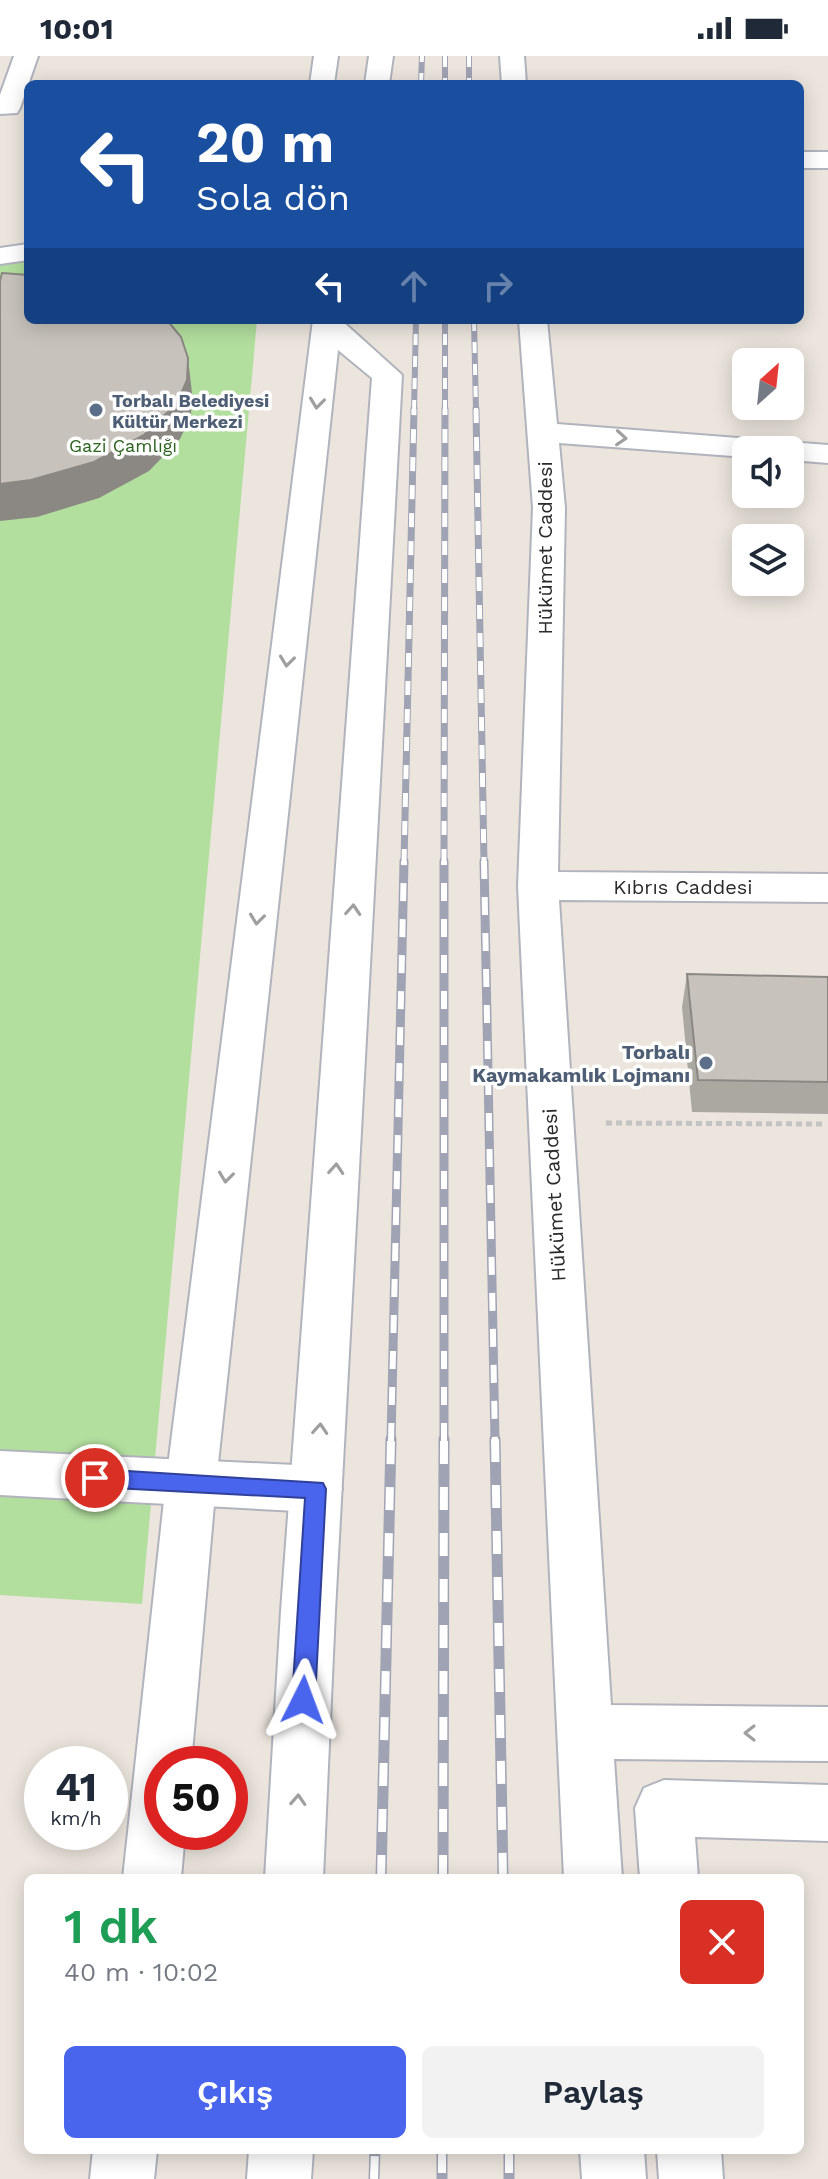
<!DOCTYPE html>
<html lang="tr">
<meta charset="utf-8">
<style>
body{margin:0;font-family:"Work Sans",sans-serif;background:#f2f2f3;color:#1f2937;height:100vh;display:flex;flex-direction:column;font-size:30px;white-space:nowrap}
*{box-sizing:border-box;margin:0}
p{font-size:26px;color:#747a83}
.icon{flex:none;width:44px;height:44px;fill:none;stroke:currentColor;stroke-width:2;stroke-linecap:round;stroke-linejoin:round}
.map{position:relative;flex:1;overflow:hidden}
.drawer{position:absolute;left:24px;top:1818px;width:780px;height:280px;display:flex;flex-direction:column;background:#fff;border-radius:12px;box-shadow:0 4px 20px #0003}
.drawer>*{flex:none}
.banner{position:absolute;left:24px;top:24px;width:780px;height:244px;border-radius:12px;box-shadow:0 4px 20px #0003;background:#1a4fa0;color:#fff;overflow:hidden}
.needle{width:52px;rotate:27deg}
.fabs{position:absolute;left:732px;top:292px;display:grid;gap:16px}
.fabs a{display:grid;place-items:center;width:72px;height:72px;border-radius:12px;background:#fff;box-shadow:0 4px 20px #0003;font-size:40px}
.speed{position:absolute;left:24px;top:1690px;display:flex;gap:16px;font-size:40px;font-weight:700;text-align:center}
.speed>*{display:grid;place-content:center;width:104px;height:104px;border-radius:50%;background:#fff;box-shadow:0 4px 20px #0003;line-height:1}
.speed small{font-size:20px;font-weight:400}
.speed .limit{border:12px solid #d22;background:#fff;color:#111}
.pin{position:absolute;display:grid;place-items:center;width:68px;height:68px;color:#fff;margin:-34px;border:4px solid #fff;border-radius:50%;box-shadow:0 2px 8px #0007}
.me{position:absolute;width:88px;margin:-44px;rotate:3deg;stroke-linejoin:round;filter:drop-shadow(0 0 6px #0008)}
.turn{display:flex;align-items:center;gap:28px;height:168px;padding:0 40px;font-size:36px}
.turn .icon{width:104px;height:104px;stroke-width:2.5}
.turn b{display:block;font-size:56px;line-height:68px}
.lanes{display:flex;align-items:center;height:76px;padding:0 40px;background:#0003;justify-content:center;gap:40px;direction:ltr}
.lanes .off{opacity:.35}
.round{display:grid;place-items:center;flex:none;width:84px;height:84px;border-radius:12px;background:#f2f2f3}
.headline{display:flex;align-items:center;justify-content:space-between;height:136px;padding:0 40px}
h1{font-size:48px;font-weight:600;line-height:60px;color:#1e9e55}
.cta{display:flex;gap:16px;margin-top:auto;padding:16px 40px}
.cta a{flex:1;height:92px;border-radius:12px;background:#4964ed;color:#fff;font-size:32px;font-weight:600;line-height:92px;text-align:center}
.cta a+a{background:#f2f2f3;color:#1f2937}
.status{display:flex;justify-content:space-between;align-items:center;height:56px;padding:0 40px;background:#fff;direction:ltr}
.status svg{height:22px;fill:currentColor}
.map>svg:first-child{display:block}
.green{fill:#b2de9e}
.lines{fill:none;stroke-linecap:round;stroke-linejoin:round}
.pedestrian-casing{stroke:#b1b3bd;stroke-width:4}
.minor-casing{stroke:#b1b3bd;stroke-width:4}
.secondary-casing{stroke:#b1b3bd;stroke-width:4}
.path{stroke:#c3c3c3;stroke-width:5;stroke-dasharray:6 4;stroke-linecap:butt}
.pedestrian{fill:#fff;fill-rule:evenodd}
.minor{fill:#fff;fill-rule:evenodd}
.secondary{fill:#fff;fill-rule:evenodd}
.rail-far3-casing{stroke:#a0a3b3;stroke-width:6}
.rail-far2-casing{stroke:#a0a3b3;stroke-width:7}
.rail-far1-casing{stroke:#a0a3b3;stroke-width:9}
.rail-casing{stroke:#a0a3b3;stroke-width:11}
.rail-far3{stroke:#fff;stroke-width:4;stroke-dasharray:11;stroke-linecap:butt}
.rail-far2{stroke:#fff;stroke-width:5;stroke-dasharray:14;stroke-linecap:butt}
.rail-far1{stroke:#fff;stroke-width:6;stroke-dasharray:18;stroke-linecap:butt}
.rail{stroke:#fff;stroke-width:8;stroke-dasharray:23;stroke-linecap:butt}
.wall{fill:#aba8a2}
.shaded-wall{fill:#8b8884}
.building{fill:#c7c3bc;stroke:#8b8884;stroke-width:2}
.oneway{stroke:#9f9f9f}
.route{fill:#4964ed;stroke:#2f419a;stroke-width:2}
.service-dot{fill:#5c6f8a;stroke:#fff;stroke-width:3}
.labels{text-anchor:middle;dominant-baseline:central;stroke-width:7;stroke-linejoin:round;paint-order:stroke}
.far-service-label{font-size:18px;font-weight:bold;fill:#4e5e75;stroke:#fff;text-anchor:start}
.far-park-label{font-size:18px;fill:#2c621f;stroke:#fff}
.street-label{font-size:20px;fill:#2a2a2a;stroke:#fff}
.service-label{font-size:20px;font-weight:bold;fill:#4e5e75;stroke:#fff;text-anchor:end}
</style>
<div class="status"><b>10:01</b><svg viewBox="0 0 49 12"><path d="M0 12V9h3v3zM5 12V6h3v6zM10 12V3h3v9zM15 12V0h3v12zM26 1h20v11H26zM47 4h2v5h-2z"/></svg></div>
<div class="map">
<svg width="828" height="2123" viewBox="0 0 828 2123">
<rect width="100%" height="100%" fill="#ebe5dd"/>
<path class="green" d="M28,205V264H257L142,1548L0,1539V208Z"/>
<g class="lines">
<g class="pedestrian-casing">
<path id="pedestrian" d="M664,1724L828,1729V1785L695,1781L698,1822H640L635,1752L644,1732Z
M657,2094H721L723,2123H659Z"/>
</g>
<g class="minor-casing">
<path id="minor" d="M14,0H38L20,52L17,57L0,58V39Z
M500,0H524L526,28H502Z
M0,1395L316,1410L334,1417L342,1433L334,1449L316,1456L0,1439Z"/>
</g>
<g class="secondary-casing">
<path id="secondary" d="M314,0H338L334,28H310Z
M369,0H393L389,28H365Z
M800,96H828V112H800Z
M28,188V204L0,208V192Z
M313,264H341L402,319L335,1555L323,1822H265L281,1555L372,322L338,294L216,1426L191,1708H162V1776H185L181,1822H123L166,1426Z
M519,264H547L557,368L828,389V407L790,404V394H746V401L559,387L565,452L558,816L828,818V846L559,844L611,1649L828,1651V1705L614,1703L622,1822H564L518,830L533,452Z
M93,2094H157L154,2123H90Z
M249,2094H313L311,2123H247Z
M580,2094H644L646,2123H582Z"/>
</g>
<path class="path" d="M606,1067L823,1068"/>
<use href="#pedestrian" class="pedestrian"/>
<use href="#minor" class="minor"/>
<use href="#secondary" class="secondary"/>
<g class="rail-far3-casing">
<path id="rail-far3" d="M445,0V28
M469,0V28
M421,28L422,0
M474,264L476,355
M414,355L416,264
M445,355V264"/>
</g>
<g class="rail-far2-casing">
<path id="rail-far2" d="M476,353L484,807
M404,807L414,353
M444,807L445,353"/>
</g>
<g class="rail-far1-casing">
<path id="rail-far1" d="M484,805L495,1385
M391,1385L404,805
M444,1385V805"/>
</g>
<g class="rail-casing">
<path id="rail" d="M495,1383L503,1822
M381,1822L391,1383
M443,1822L444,1383
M442,2094V2123
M509,2094V2123
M374,2123L375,2094"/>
</g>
<use href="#rail-far3" class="rail-far3"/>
<use href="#rail-far2" class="rail-far2"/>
<use href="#rail-far1" class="rail-far1"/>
<use href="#rail" class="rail"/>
</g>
<path class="wall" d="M687,918L828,921V1058L692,1056L682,951Z"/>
<path class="shaded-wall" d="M188,302L192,337L191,360L180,383L149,415L99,442L37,461L0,465V428Z"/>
<path class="building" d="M2,217L28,219V264H167L181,281L188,302L187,324L177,347L144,379L94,406L31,424L0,428V225Z
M687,918L828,921V1026L698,1024Z"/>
<defs><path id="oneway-chevron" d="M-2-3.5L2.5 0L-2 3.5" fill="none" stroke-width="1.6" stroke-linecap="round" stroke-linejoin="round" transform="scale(2)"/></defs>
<g class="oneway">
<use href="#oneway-chevron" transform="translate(317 347) rotate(97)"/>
<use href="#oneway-chevron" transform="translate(621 382) rotate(4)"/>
<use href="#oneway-chevron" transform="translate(287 605) rotate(97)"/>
<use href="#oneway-chevron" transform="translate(353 854) rotate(-86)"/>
<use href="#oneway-chevron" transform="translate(257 863) rotate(97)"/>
<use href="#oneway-chevron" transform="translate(336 1113) rotate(-86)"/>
<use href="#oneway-chevron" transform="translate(226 1121) rotate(97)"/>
<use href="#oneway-chevron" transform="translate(320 1373) rotate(-86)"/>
<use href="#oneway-chevron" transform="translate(750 1677) rotate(-180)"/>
<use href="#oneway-chevron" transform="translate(298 1744) rotate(-87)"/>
</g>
<path class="route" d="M95,1413L323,1427L326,1433L315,1644L311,1651L303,1655L295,1651L292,1644L305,1442L95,1431L88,1428L85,1422L88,1415Z"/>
<g class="service-dot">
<circle cx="96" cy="354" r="8"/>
<circle cx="706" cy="1007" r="8"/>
</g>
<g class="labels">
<g class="far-service-label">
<text x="112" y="344">Torbalı Belediyesi<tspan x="112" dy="21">Kültür Merkezi</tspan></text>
</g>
<g class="far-park-label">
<text x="123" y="389">Gazi Çamlığı</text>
</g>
<g class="street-label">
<text transform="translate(545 492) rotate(-90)">Hükümet Caddesi</text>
<text x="683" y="831">Kıbrıs Caddesi</text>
<text transform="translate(554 1139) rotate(-93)">Hükümet Caddesi</text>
</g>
<g class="service-label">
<text x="690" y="996">Torbalı<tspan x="690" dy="23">Kaymakamlık Lojmanı</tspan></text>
</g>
</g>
</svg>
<div class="fabs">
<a><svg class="needle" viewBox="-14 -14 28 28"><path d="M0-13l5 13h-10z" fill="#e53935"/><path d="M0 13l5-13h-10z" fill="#747a83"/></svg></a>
<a><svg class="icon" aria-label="sound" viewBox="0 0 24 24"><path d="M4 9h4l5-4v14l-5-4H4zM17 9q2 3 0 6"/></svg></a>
<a><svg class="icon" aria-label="layers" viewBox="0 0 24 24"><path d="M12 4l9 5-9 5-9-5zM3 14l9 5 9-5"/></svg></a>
</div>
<div class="speed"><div>41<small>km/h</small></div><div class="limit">50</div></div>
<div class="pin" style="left:95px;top:1422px;background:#d93025"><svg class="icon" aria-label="arrive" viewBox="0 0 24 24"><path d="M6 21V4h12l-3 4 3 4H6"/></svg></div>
<svg class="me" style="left:303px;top:1644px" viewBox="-20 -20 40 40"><path d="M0-17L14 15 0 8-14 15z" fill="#4964ed" stroke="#fff" stroke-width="4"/></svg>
<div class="banner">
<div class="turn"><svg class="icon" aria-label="left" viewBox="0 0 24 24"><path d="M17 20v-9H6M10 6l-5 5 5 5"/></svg><div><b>20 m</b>Sola dön</div></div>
<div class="lanes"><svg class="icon" aria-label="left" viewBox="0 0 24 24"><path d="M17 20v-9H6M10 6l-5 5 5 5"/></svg><svg class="icon off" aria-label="ahead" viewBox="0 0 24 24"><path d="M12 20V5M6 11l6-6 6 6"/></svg><svg class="icon off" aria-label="right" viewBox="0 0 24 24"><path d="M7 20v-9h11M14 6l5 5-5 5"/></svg></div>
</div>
<section class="drawer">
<div class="headline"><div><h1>1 dk</h1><p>40 m · 10:02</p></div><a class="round" style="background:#d93025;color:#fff"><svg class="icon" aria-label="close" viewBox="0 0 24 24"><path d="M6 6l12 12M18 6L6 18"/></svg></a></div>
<div class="cta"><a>Çıkış</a><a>Paylaş</a></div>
</section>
</div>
